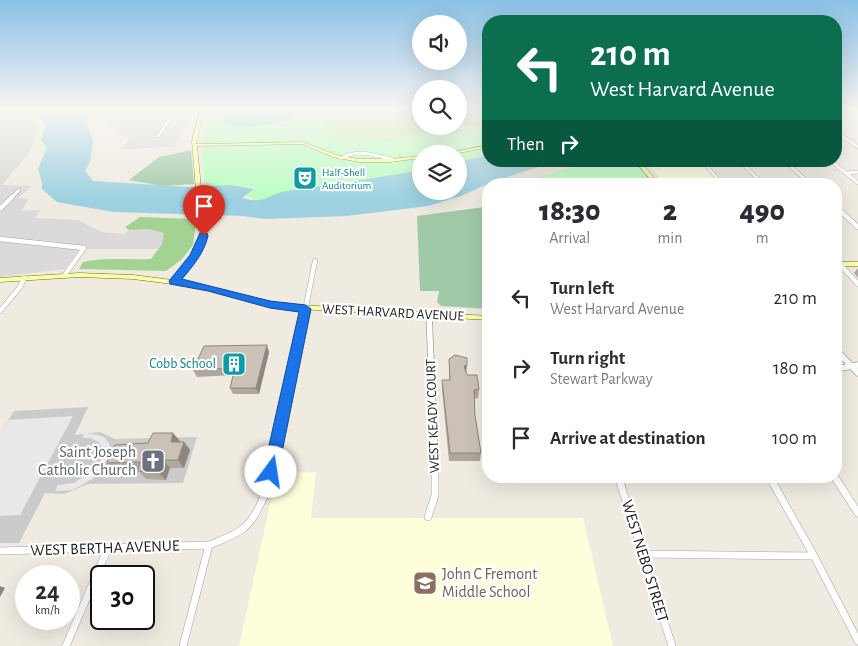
<!DOCTYPE html>
<style>
body{margin:0;font-family:"Alegreya Sans",sans-serif;background:#f2f2f3;color:#2b2b33;height:100vh;display:flex;flex-direction:column;font-size:19px;white-space:nowrap}
*{box-sizing:border-box;margin:0}
p{font-size:16px;color:#7c7c81}
.icon{flex:none;width:28px;height:28px;fill:none;stroke:currentColor;stroke-width:2;stroke-linecap:round;stroke-linejoin:round}
.map{position:relative;flex:1;overflow:hidden}
.sheet{position:absolute;left:482px;top:178px;width:360px;height:305px;display:flex;flex-direction:column;background:#fff;border-radius:20px;box-shadow:0 5px 20px #0002}
.sheet>*{flex:none}
.banner{position:absolute;left:482px;top:15px;width:360px;height:152px;border-radius:20px;box-shadow:0 5px 20px #0002;background:#0b6e4f;color:#fff;overflow:hidden}
.fabs{position:absolute;left:412px;top:15px;display:grid;gap:10px}
.fabs a{display:grid;place-items:center;width:55px;height:55px;border-radius:50%;background:#fff;box-shadow:0 5px 20px #0002;font-size:25px}
.speed{position:absolute;left:15px;top:565px;display:flex;gap:10px;font-size:25px;font-weight:700;text-align:center}
.speed>*{display:grid;place-content:center;width:65px;height:65px;border-radius:50%;background:#fff;box-shadow:0 5px 20px #0002;line-height:1}
.speed small{font-size:12px;font-weight:400}
.speed .limit{border:2px solid #111;border-radius:8px;background:#fff;color:#111}
.pin{position:absolute;display:grid;place-items:center;width:42px;height:42px;color:#fff;margin:-51px -21px;border-radius:50% 50% 50% 0;rotate:-45deg;box-shadow:0 0 5px #0007}
.pin .icon{rotate:45deg}
.me{position:absolute;width:55px;margin:-28px;rotate:14deg;stroke-linejoin:round;filter:drop-shadow(0 0 4px #0008)}
.turn{display:flex;align-items:center;gap:18px;height:105px;padding:0 25px;font-size:22px}
.turn .icon{width:65px;height:65px;stroke-width:2.5}
.turn b{display:block;font-size:35px;line-height:42px}
.then{display:flex;align-items:center;height:48px;padding:0 25px;background:#0003;gap:10px;font-size:19px}
.eta{display:flex;justify-content:space-evenly;align-items:center;height:85px;text-align:center}
.eta b{font-size:30px;font-weight:800;line-height:35px}
ul{padding:0;list-style:none}
li{display:flex;align-items:center;gap:15px;height:70px;padding:0 25px}
li div{flex:1}
li b{display:block;font-size:19px}
li em{font-style:normal}
.map>svg:first-child{display:block}
.residential{fill:#dbd9d9}
.education{fill:#feffda}
.religious{fill:#cbcbcb}
.grass{fill:#c6efa1}
.forest{fill:#a3d392}
.cemetery{fill:#a0caa7}
.park{fill:#b9ffc0}
.pitch{fill:#77e7be}
.parking{fill:#e9e9e9}
.water{fill:#9dd1e1}
.lines{fill:none;stroke-linecap:round;stroke-linejoin:round}
.street-far3-casing{stroke:#a4a4a4;stroke-width:4}
.street-far2-casing{stroke:#a4a4a4;stroke-width:5.5}
.street-far1-casing{stroke:#a4a4a4;stroke-width:7}
.street-casing{stroke:#a4a4a4;stroke-width:8}
.secondary-casing{stroke:#687700;stroke-width:1}
.street-far3{stroke:#fff;stroke-width:3}
.street-far2{stroke:#fff;stroke-width:4.5}
.street-far1{stroke:#fff;stroke-width:5.5}
.street{stroke:#fff;stroke-width:7}
.secondary{fill:#f9ffaf;fill-rule:evenodd}
.wall{fill:#afa69d}
.shaded-wall{fill:#8e8780}
.building{fill:#cbc1b7;stroke:#8e8780}
.route{fill:#1a73e8;stroke:#114b97}
.labels{text-anchor:middle;dominant-baseline:central;stroke-width:4.5;stroke-linejoin:round;paint-order:stroke}
.far-culture-label{font-size:11px;fill:#0d838f;stroke:#fff;text-anchor:start}
.street-label{font-size:14px;fill:#1d1d1d;stroke:#fff}
.culture-label{font-size:14px;fill:#0d838f;stroke:#fff;text-anchor:end}
.near-worship-label{font-size:16px;fill:#5b616d;stroke:#fff;text-anchor:end}
.near-street-label{font-size:16px;fill:#1d1d1d;stroke:#fff}
.near-education-label{font-size:16px;fill:#785e54;stroke:#fff;text-anchor:start}
</style>
<div class="map">
<svg width="858" height="646" viewBox="0 0 858 646">
<rect width="100%" height="100%" fill="#efebe1"/>
<path class="residential" d="M0,110H25L39,127L30,151L2,185L32,186L18,198L28,199L22,211L41,210L35,218L78,220L101,232L124,234L129,230L149,229L165,233L162,244L158,249H79L65,269L0,277Z
M99,110H197L173,147L122,149L131,136H121Z"/>
<path class="education" d="M637,161H703L722,184H664L650,166H642Z
M316,472L311,518H583L613,646H239L277,473Z"/>
<path class="religious" d="M88,407L75,435L100,432L115,439L197,437L183,483L88,484L64,494L45,493L19,543H0V434L14,411Z"/>
<path class="grass" d="M326,110H421V126H459V110H488L489,121L481,125L437,128L391,141L336,140L323,126Z"/>
<path class="forest" d="M140,217L192,219L196,222L193,245L181,260L166,271L79,269L83,262C105,257 129,260 151,259L162,244L164,233L149,229L129,230L125,227Z"/>
<path class="cemetery" d="M191,150L194,184L162,186L129,180L159,157Z
M485,207L489,210V309L441,306L437,302L439,291H420L417,216Z"/>
<path class="park" d="M208,110H326L323,126L336,140L391,141L437,128L481,125L489,121V157L459,161V154H421V170L264,201L253,199L245,195L255,187L205,185C202,159 201,135 208,110Z
M595,161H636L658,184H515Z"/>
<path class="pitch" d="M233,110H295L296,111L288,121L242,128L230,125L223,121Z"/>
<path class="parking" d="M73,416L20,515L0,516V434L9,420Z
M85,433L97,435L104,437L109,443L111,451L102,469L97,476L80,486L72,490L55,491L58,485L74,483L97,468L104,453L99,442L90,438H82Z"/>
<path class="water" d="M34,110H84L93,142L90,162L85,171L93,181L190,187L231,185L254,189L242,198C266,205 267,194 287,191C332,185 376,178 421,170V191H459V162L489,155V161H566L535,168L492,182L461,196L428,206L347,216L266,219L243,216L113,212L57,202L42,189V183L38,169L47,147L41,140L46,126Z"/>
<g class="lines">
<g class="street-far3-casing">
<path id="street-far3" d="M836,132L858,147
M158,136L176,110
M341,158C358,149 375,155 393,160
M740,161L763,184
M785,161L810,184
M831,161L858,183
M703,162L722,184
M846,173L858,172
M11,198L19,190"/>
</g>
<g class="street-far2-casing">
<path id="street-far2" d="M836,207L858,227
M0,209L12,197
M0,239L84,248L64,276
M836,260L858,284
M0,311L20,287L24,278
M305,311L315,261"/>
</g>
<g class="street-far1-casing">
<path id="street-far1" d="M429,315L435,458
M836,350L858,373
M836,369L858,365
M275,458L305,310"/>
</g>
<g class="street-casing">
<path id="street" d="M618,476L672,646
M769,476L814,556L858,641
M834,476L858,513
M428,517L435,495V456
M0,551L209,545C221,540 234,536 244,528C261,513 271,478 276,456
M642,554L814,556
M66,646L108,548
M183,646L209,545"/>
</g>
<g class="secondary-casing">
<path id="secondary" d="M200,110H204L196,144L303,142L336,155L359,159H390L421,156V158L390,162H359L333,157L303,144L197,146L206,240L196,258L178,281L188,282L282,304L489,316V320L282,308L188,286L133,279L79,277L0,282V278L79,273L133,275L172,280L191,256L200,240L192,141Z
M489,145V147L454,154H443Z
M635,161H640L659,184H654Z
M836,262H858V266H836Z"/>
</g>
<use href="#street-far3" class="street-far3"/>
<use href="#street-far2" class="street-far2"/>
<use href="#street-far1" class="street-far1"/>
<use href="#street" class="street"/>
<use href="#secondary" class="secondary"/>
</g>
<path class="wall" d="M858,268V278L854,273Z
M269,352L259,394H233L230,388L233,375L197,377L193,370Z
M449,359L466,373L467,375L479,389L478,398L474,399L475,415L481,453L480,461H449L442,389V380H449Z
M173,433L180,442H184L190,450L184,468H170L166,480L146,479L138,470L115,471L107,463L148,443Z"/>
<path class="shaded-wall" d="M267,345L269,352L259,394L256,388Z
M467,365L466,374L464,366Z
M173,433L180,441L177,451L171,442Z
M184,442L190,450L184,468L178,460Z
M163,460L170,468L166,480L158,472Z
M0,586L5,588L0,597Z"/>
<path class="building" d="M267,345L256,388H230L235,368L193,370L204,346Z
M455,355L467,358V365L464,366L467,375H477L479,389L474,390L475,415L481,453H450L442,380H450L449,359Z
M153,433H173L171,442H184L178,460H163L158,472L138,471L140,462L107,463L115,445L148,443Z"/>
<linearGradient id="sky" x2="0" y2="1"><stop stop-color="#8ac0e5"/><stop offset="0.55" stop-color="#f8f6f2"/><stop offset="1" stop-color="#f8f6f2" stop-opacity="0"/></linearGradient>
<rect width="858" height="200" fill="url(#sky)"/>
<path class="route" d="M200,233H207L208,236C204,253 193,266 182,279L270,301L306,305L311,309L278,472L276,477L271,479L266,477L263,472L299,312L270,308L208,291L170,284L169,281L190,255Z"/>
<defs>
<g id="theatre-square" transform="scale(1.25)"><rect x="-9" y="-9" width="18" height="18" rx="4" fill="#0f9aa8" stroke="#fff"/><path d="M-5-5.5Q0-4 5-5.5V0Q5 5 0 6Q-5 5-5 0ZM-3.3-2.5H-1v1.5H-3.3ZM1-2.5H3.3v1.5H1ZM-2.8 1Q0 5.5 2.8 1Z" fill="#fff"/></g>
<g id="building-square" transform="scale(1.25)"><rect x="-9" y="-9" width="18" height="18" rx="4" fill="#0f9aa8" stroke="#fff"/><path d="M-4-6H4V6H1V3H-1V6H-4ZM-2.5-4.3h1.7v1.8h-1.7ZM.8-4.3h1.7v1.8H.8ZM-2.5-1h1.7V.8h-1.7ZM.8-1h1.7V.8H.8Z" fill="#fff"/></g>
<g id="church-square" transform="scale(1.25)"><rect x="-9" y="-9" width="18" height="18" rx="4" fill="#6b7280" stroke="#fff"/><path d="M-1.2-6h2.4v3.5h3.3v2.4h-3.3V6h-2.4V-.1h-3.3v-2.4h3.3Z" fill="#fff"/></g>
<g id="school-square" transform="scale(1.25)"><rect x="-9" y="-9" width="18" height="18" rx="4" fill="#8d6e63" stroke="#fff"/><path d="M0-5L7-2L0 1L-7-2ZM-4 1L0 2.5L4 1V4Q0 6-4 4Z" fill="#fff"/></g>
</defs>
<g fill-rule="evenodd">
<use href="#theatre-square" x="305" y="178"/>
<use href="#building-square" x="234" y="364"/>
<use href="#church-square" x="153" y="461"/>
<use href="#school-square" x="425" y="583"/>
</g>
<g class="labels">
<g class="far-culture-label">
<text x="322" y="172">Half-Shell<tspan x="322" dy="13">Auditorium</tspan></text>
</g>
<g class="street-label">
<text transform="translate(393 313) rotate(3)">WEST HARVARD AVENUE</text>
<text transform="translate(433 416) rotate(-92)">WEST KEADY COURT</text>
</g>
<g class="culture-label">
<text x="216" y="364">Cobb School</text>
</g>
<g class="near-worship-label">
<text x="136" y="452">Saint Joseph<tspan x="136" dy="18">Catholic Church</tspan></text>
</g>
<g class="near-street-label">
<text transform="translate(105 548) rotate(-2)">WEST BERTHA AVENUE</text>
<text transform="translate(645 561) rotate(73)">WEST NEBO STREET</text>
</g>
<g class="near-education-label">
<text x="442" y="574">John C Fremont<tspan x="442" dy="18">Middle School</tspan></text>
</g>
</g>
</svg>
<div class="fabs">
<a><svg class="icon" aria-label="sound" viewBox="0 0 24 24"><path d="M4 9h4l5-4v14l-5-4H4zM17 9q2 3 0 6"/></svg></a>
<a><svg class="icon" aria-label="search" viewBox="0 0 24 24"><circle cx="10" cy="10" r="6"/><path d="M15 15l6 6"/></svg></a>
<a><svg class="icon" aria-label="layers" viewBox="0 0 24 24"><path d="M12 4l9 5-9 5-9-5zM3 14l9 5 9-5"/></svg></a>
</div>
<div class="speed"><div>24<small>km/h</small></div><div class="limit">30</div></div>
<div class="pin" style="left:204px;top:236px;background:#d93025"><svg class="icon" aria-label="arrive" viewBox="0 0 24 24"><path d="M6 21V4h12l-3 4 3 4H6"/></svg></div>
<svg class="me" style="left:271px;top:472px" viewBox="-20 -20 40 40"><circle r="19" fill="#fff"/><path d="M0-13L10 11 0 6-10 11z" fill="#1a73e8"/></svg>
<div class="banner">
<div class="turn"><svg class="icon" aria-label="left" viewBox="0 0 24 24"><path d="M17 20v-9H6M10 6l-5 5 5 5"/></svg><div><b>210 m</b>West Harvard Avenue</div></div>
<div class="then">Then<svg class="icon" aria-label="right" viewBox="0 0 24 24"><path d="M7 20v-9h11M14 6l5 5-5 5"/></svg></div>
</div>
<section class="sheet">
<div class="eta">
<div><b>18:30</b><p>Arrival</p></div>
<div><b>2</b><p>min</p></div>
<div><b>490</b><p>m</p></div>
</div>
<ul>
<li><svg class="icon" aria-label="left" viewBox="0 0 24 24"><path d="M17 20v-9H6M10 6l-5 5 5 5"/></svg><div><b>Turn left</b><p>West Harvard Avenue</p></div><em>210 m</em></li>
<li><svg class="icon" aria-label="right" viewBox="0 0 24 24"><path d="M7 20v-9h11M14 6l5 5-5 5"/></svg><div><b>Turn right</b><p>Stewart Parkway</p></div><em>180 m</em></li>
<li><svg class="icon" aria-label="arrive" viewBox="0 0 24 24"><path d="M6 21V4h12l-3 4 3 4H6"/></svg><div><b>Arrive at destination</b></div><em>100 m</em></li>
</ul>
</section>
</div>
